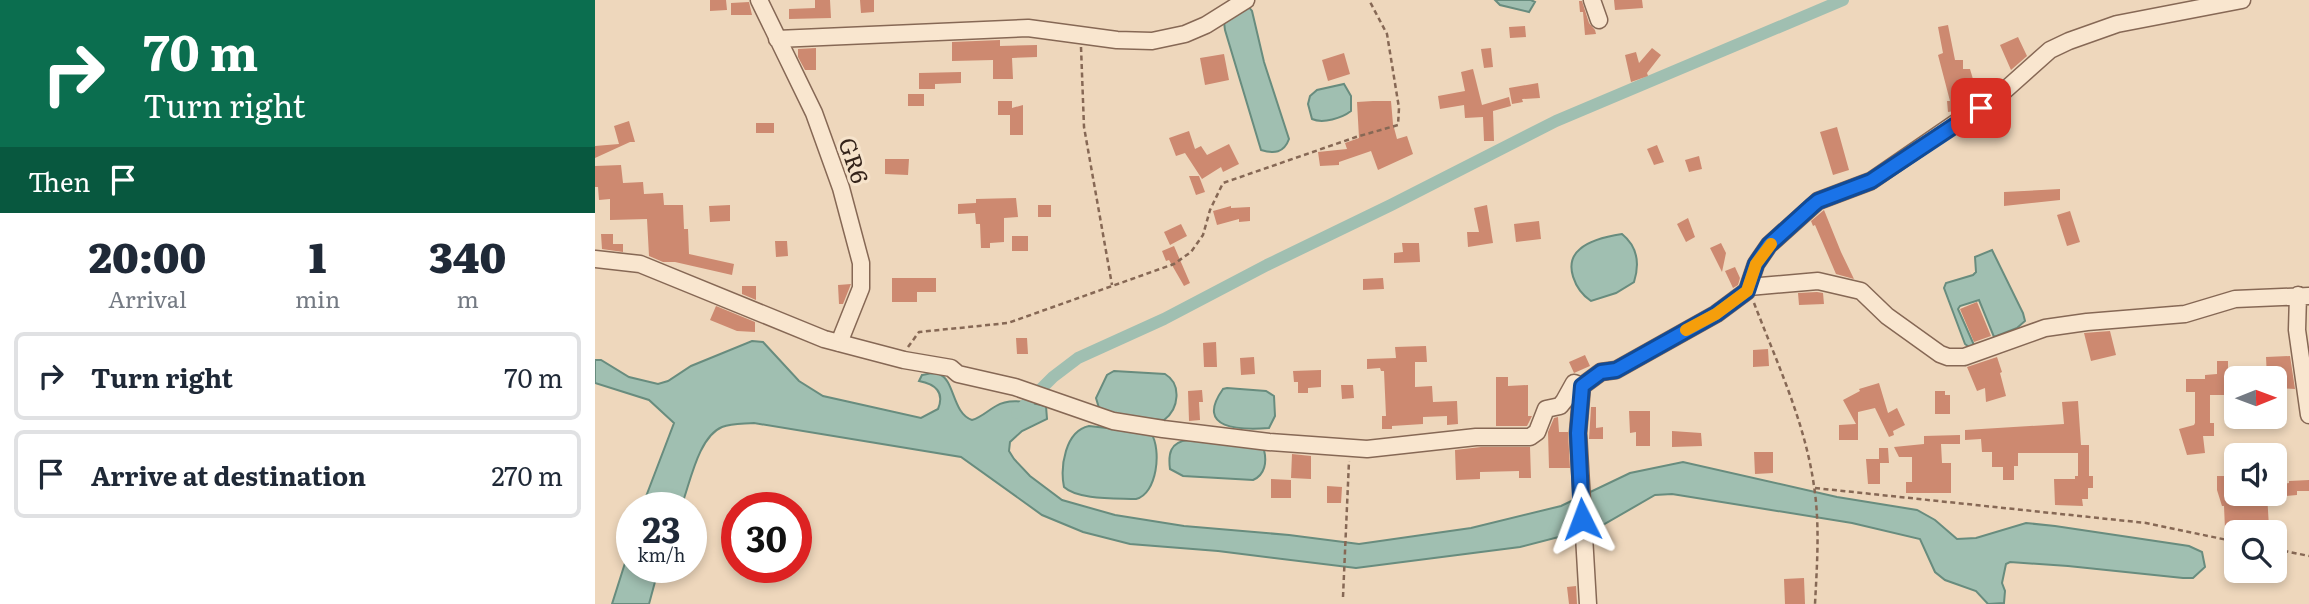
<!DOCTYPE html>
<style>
body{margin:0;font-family:Literata,serif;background:#f2f2f3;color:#1f2937;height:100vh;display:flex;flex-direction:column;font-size:26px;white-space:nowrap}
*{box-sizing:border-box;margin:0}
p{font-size:23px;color:#747a83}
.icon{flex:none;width:38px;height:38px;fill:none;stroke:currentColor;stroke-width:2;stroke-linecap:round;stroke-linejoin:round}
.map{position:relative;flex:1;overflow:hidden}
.details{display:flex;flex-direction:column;background:#fff;width:595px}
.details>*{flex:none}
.top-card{background:#0b6e4f;color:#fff;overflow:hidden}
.needle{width:46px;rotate:89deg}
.tools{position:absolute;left:1629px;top:366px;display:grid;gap:14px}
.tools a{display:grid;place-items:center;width:63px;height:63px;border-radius:10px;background:#fff;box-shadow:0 4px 10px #0003;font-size:35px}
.speed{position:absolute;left:21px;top:492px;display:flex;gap:14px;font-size:35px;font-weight:700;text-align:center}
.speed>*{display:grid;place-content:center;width:91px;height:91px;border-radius:50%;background:#fff;box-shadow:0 4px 10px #0003;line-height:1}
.speed small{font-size:18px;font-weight:400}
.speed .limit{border:10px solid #d22;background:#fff;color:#111}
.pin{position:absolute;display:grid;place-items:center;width:60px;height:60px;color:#fff;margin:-30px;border-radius:14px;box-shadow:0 4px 10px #0006}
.me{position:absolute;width:77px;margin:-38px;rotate:357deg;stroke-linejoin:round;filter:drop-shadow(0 0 5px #0008)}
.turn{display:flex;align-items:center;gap:24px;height:147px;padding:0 28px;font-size:32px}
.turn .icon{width:91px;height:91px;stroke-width:2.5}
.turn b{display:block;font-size:49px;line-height:60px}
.then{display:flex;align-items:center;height:66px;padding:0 28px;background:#0003;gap:14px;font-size:26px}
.eta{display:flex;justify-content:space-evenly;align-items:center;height:119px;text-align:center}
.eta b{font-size:42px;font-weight:800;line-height:49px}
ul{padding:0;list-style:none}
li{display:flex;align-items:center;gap:21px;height:88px;margin:0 14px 10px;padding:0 14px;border:4px solid #e0e1e3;border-radius:10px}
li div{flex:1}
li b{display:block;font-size:26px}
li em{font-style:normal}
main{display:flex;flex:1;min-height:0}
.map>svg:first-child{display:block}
.water{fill:#a0bfb1;stroke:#688c7e;stroke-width:2}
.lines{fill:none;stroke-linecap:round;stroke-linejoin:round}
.canal{stroke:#a0bfb1;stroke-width:12}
.building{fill:#cd8970}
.minor-casing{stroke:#866855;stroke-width:19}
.path{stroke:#866855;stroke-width:2.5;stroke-dasharray:5 3.5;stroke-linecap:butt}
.minor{stroke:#f9e6cf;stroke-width:16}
.route-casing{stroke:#114b97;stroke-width:18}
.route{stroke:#1a73e8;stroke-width:12}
.slow{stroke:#f59e0b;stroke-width:12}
.labels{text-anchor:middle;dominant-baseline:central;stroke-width:6;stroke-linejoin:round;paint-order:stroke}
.street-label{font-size:23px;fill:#34231a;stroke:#f6e3cb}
</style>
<main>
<section class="details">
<div class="top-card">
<div class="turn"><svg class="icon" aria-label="right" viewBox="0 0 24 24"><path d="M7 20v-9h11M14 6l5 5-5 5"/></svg><div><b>70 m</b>Turn right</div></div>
<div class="then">Then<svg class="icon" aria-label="arrive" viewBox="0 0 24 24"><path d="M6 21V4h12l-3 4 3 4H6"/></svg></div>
</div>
<div class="eta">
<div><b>20:00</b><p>Arrival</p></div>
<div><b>1</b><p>min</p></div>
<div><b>340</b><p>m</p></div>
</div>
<ul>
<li><svg class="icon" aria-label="right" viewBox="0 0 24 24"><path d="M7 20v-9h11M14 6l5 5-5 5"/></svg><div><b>Turn right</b></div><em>70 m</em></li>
<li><svg class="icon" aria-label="arrive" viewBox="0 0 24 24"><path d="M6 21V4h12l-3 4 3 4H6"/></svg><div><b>Arrive at destination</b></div><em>270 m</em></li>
</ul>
</section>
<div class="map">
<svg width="1714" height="604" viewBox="0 0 1714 604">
<rect width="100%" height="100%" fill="#eed7bc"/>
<path class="water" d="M900,0H936L940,2L934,12L905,5Z
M653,6L657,11L669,62L694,139C689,153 679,154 666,150L630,30L629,22Z
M749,84L756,96V111C747,118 728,124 717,119L713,104L715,96L722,90Z
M1027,234C1043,247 1045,263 1039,282L1021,293L996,301C981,291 967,264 985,249C995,240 1014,236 1027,234Z
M1397,250L1428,313L1430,321L1422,328L1399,337L1384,300L1365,306L1363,309L1379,345L1374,347L1370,344L1349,288L1351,283L1378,275L1381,272L1380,257Z
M157,341L168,342L204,381L228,396L326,418L343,409C350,392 340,384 324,381L327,375C332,374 340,372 344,374C360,380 357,413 377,420C387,417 392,411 401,406C416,397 434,403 451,406L452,419L427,431L415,442L414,451L419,459L435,476L467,500L520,515L589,526L694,535L764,544L876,528L966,506L1035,473L1088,462L1242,497L1322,510L1340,520L1362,539L1381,538L1431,523L1460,526L1594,546L1607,552L1610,567L1598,578H1588L1473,566L1415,562L1411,564L1407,583L1410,591L1409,603L1393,604L1381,591L1350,580L1340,572L1325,539L1257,523L1077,494L1060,495L1006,526L925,547L761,568L623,551L535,544L488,532L447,515L366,457L159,423C148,424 137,423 127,427C103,437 95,484 86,507H47L79,423L54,400L0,383V360H6L34,377L63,384L73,381L96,366Z
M519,371L570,374C587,384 584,409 569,420L524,418L504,408L501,398L512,375Z
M632,388L671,391L679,396L680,416L674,428C646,430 599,430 628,389Z
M494,426L556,433C567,450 562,494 541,499C521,498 483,500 469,487C465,467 470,431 494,426Z
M593,440L666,447L669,450C672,462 670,475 658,480L588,476L575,469C573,454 575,442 593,440Z
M37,541V567H64L54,604H17Z"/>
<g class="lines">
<path class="canal" d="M422,413L458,377L483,358L569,319L672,265L796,205L961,121L1248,0"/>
</g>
<path class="building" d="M115,0H131L132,10L115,11Z
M220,0H235L236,18L194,19V9L220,8Z
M265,0H279V12L266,13Z
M1019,0H1047L1048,8L1020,10Z
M984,1H987L994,23L1000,30L1001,34L990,35L988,12H985Z
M154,2L157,15H136V3Z
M1353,25L1360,60H1368V69H1375L1383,96L1365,104V107L1359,111L1353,112L1352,101H1355L1343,55L1348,53L1343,27Z
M930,26L931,37L915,38L914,27Z
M1423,37L1432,56L1416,70L1405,45Z
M405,40V46L442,45V57L417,58L418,79H398V60L357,61V42Z
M221,48V70H210L203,57V49Z
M896,48L898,67L889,68L886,49Z
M1057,48L1066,55L1052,73L1053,76L1036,82L1030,55L1041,52L1044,63Z
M749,53L755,74L733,81L727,60Z
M629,54L634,80L610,85L605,58Z
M878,69L887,105L914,97L916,106L898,111L899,141H889L888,117L870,118L869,105L845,109L843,96L870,91L866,72Z
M366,72V83L340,84V89H324V73Z
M943,83L945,98L927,99L928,102L917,104L914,88Z
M313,94H329V106H313Z
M403,101H417V108L428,105V135H415V115H403Z
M778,101H796L798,124L802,139L812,136L818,154L783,170L776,151L744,162V165L725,166L723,152L752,149L750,143L764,138L762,102Z
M34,121L40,142H35L0,158V146L24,144L19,126Z
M161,123H179V133H161Z
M1242,127L1254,170L1238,175L1225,132Z
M594,131L600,149L606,146L612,155L634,144L644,164L628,172L626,167L607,179L590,153L581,156L574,138Z
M1062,145L1069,162L1059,165L1052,149Z
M1104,156L1107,169L1094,172L1090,160Z
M290,159H314L313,175L290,174Z
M26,165L28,183L48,182L49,194L68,193L69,205H88L89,229H93L94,254L139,264L137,275L80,262H68L54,256L52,219L15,220V199L4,200L3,187H0V166Z
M594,176H604L610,192L601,195Z
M1465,189V200L1409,206V192Z
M421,198L423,217L409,218V242L395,243V248H386L385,224H381L380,213L363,214V204L381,203V199Z
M135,205V221L115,222L114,206Z
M443,205H456V217H443Z
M892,205L898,243L873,247L872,232H884L879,208Z
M636,206V208L655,207V221L644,222V219L622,225L618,211Z
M1229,210L1246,252L1259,279L1241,274L1220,225L1218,226L1216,221Z
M1475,211L1485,242L1472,246L1462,215Z
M1093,218L1100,237L1091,242L1082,224Z
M944,221L946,239L921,242L919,224Z
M586,224L592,236L575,245L569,232Z
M6,234H18V244H28V252L7,249Z
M417,236H433V251H417Z
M180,241H192L193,256L181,257Z
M807,243H824L825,262L799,263V253L808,252Z
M1126,243L1131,253L1127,272L1115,248Z
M579,246L595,283L589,286L574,260L571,261L567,251Z
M1140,267L1145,278L1143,285L1138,288L1130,271Z
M297,278H341V292H322V302H297Z
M788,278L789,289L768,290V279Z
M256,284L248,304H244L243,285Z
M147,286H161V300L147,294Z
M1222,292L1228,293L1229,304L1204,305L1203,293Z
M1382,302L1396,336L1379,342L1365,309Z
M121,306L160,322V332L142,331L115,320Z
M1515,331L1521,355L1496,361L1489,333Z
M421,338H432L433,354H422Z
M621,342L622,367H609L608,343Z
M831,346L832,362H820V387L837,386L838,402L862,401L863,424L852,425V416L828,417V424L797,426V429H787V416H791L789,371H786L785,368L772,369V359L801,358L800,347Z
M1173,349L1174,366L1158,367V350Z
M990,355L995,366L979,373L974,362Z
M1695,356L1700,389L1680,388V378H1672L1671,357Z
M659,357L660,374L646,375L645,358Z
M1402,357L1407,372L1405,373L1411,396L1391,402L1390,388L1382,391L1372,367Z
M1622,361H1633V382H1638V395H1615V423H1619V436H1608L1610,453L1592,455L1584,429L1599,425L1600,423V392H1591V379H1610V375L1622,374Z
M726,370V387L713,388V393H703V382H699L698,371Z
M901,377H913V386L933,385V416H937L932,426H901Z
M1284,383L1293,413L1302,408L1310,425L1298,431L1299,435L1294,437L1280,408L1263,412V440H1244V425L1261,424L1248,400L1265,391L1264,389Z
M746,385H758L759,398L747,399Z
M607,390L608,402H604L605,420L594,421L593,391Z
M1340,391H1350V395H1355V414H1340Z
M1483,401L1486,445H1494V476H1498V488H1493V499H1487L1488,506L1460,505L1459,479H1480V476H1483V453H1423V466H1419V480H1408V467H1397V452H1387L1386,439L1370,440V430L1469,424L1467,402Z
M996,407H1001V428L1008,427V439H994Z
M1034,411H1055V446H1041V432L1035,433Z
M963,417L964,432H973L975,468H954L953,432L959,418Z
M1077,431L1106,433L1107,446L1077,447Z
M1365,435V444H1346L1347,463H1356V493H1311V482H1317V457H1304L1299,447L1329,444V436Z
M886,447H935L936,478H924V471L885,472V479L861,480L860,450Z
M1284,448H1293L1294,463H1285V484H1273L1271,459H1284Z
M1159,452H1178V473L1160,474Z
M697,454L716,456V479L696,478Z
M1622,476H1642V494H1672L1674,527L1630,529L1629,506H1627L1622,490Z
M676,479L696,480V498H676Z
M1714,480V491H1702V495L1680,497V485L1694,483V481Z
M732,486L747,487L746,503H732Z
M1209,578L1210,604H1190L1189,579Z
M981,586L982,604H974L972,587Z"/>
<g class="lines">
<g class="minor-casing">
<path id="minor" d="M164,0L219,113L246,188L266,263V288L244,343
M997,0L1004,20
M182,39L433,28L522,40L557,41L590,34L611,25L651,0
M0,259L45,264L229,339L309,360L356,368L363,374L420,387L518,421L568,429L674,442L772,449L881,437H935L942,432L951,409L965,406L969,401L979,383L987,386L1006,372L1021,370L1121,314L1152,291L1161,264L1174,245L1223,201L1276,181L1372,115L1399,100L1455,50L1474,41L1522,24L1647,0
M1154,287L1223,281L1266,291L1292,316L1345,354L1353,357H1369L1450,328L1492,322L1590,314L1640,299L1714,296
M1703,295L1702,330L1714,415
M987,386L983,433L993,604"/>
</g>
<path class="path" d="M486,47L489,127L517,285
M1159,303C1182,363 1210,422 1219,486C1225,525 1222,565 1220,604
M313,347L324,332L413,323L579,264L596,252L608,235L615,210L628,183L761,137L803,125L804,108L792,34L774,0
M1220,488L1551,523L1642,542
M1680,549L1714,556
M748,597L754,461"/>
<use href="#minor" class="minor"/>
</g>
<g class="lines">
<g class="route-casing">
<path id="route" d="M987,519L983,433L987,386L1006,372L1021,370L1121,314L1152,291L1161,264L1174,245L1217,206L1223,201L1276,181L1386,108"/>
</g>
<use href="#route" class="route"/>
<path class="slow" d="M1091,330L1121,314L1152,291L1161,264L1176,244"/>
</g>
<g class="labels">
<g class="street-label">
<text transform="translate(260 160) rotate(71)">GR6</text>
</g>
</g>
</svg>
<div class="tools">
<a><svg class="needle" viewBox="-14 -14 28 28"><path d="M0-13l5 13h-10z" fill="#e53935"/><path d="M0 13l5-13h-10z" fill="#747a83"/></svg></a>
<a><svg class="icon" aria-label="sound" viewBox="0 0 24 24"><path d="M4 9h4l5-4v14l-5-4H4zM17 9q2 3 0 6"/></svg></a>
<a><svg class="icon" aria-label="search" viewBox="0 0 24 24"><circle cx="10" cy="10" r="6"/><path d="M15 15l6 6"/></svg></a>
</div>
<div class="speed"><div>23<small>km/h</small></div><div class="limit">30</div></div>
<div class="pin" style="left:1386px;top:108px;background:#d93025"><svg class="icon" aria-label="arrive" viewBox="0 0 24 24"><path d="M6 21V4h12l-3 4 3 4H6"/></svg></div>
<svg class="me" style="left:987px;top:519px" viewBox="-20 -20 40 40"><path d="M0-17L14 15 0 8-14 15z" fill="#1a73e8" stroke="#fff" stroke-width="4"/></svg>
</div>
</main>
